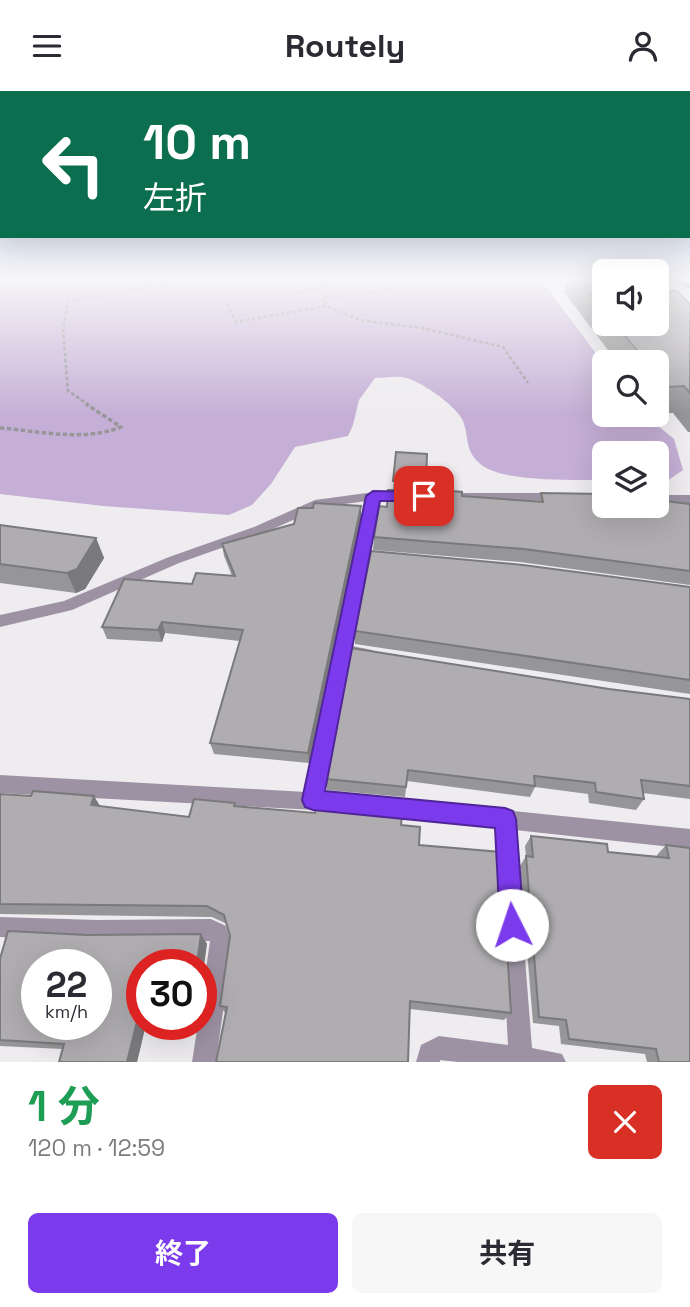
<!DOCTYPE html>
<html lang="ja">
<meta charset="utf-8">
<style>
body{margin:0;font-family:"Space Grotesk","Noto Sans JP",sans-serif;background:#f7f7f7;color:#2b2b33;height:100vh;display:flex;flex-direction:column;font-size:26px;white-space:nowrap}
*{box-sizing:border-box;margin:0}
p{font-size:23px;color:#7c7c81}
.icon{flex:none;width:38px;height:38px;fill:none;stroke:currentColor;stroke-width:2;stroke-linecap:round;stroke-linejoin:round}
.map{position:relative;height:971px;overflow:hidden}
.details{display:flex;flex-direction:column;background:#fff;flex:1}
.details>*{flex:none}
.guide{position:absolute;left:0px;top:0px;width:691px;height:147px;box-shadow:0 7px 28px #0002;background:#0b6e4f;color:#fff;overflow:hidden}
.controls{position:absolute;left:592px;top:168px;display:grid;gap:14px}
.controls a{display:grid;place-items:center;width:77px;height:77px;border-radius:10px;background:#fff;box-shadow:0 7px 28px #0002;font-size:35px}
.speed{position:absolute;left:21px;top:858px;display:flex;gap:14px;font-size:35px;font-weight:700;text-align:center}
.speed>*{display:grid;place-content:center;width:91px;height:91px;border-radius:50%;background:#fff;box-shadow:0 7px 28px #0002;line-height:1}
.speed small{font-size:18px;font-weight:400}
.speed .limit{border:10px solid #d22;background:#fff;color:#111}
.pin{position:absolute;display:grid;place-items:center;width:60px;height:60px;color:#fff;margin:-30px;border-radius:14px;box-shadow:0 4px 10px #0006}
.me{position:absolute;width:77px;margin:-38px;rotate:356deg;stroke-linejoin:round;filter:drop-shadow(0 0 5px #0008)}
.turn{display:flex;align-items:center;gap:24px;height:147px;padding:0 28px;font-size:32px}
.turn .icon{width:91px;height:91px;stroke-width:2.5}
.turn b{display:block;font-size:49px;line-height:60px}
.round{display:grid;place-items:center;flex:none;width:74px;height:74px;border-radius:10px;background:#f7f7f7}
.head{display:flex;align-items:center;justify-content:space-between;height:119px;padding:0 28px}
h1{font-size:42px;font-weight:700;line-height:52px;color:#1e9e55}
.primary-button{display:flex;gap:14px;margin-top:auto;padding:14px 28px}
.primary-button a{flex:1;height:80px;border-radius:10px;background:#7c3aed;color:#fff;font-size:28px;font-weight:700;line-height:80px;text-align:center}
.primary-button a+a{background:#f7f7f7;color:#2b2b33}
header{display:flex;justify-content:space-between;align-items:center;height:91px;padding:0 28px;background:#fff;font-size:32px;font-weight:700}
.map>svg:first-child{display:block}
.forest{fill:#c5afd6}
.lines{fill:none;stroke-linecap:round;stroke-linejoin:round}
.path-far1{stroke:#979698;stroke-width:2.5;stroke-dasharray:3.5 2.5;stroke-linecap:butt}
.path{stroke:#979698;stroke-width:3.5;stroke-dasharray:4.5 2.5;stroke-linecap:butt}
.street{fill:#9c92a4;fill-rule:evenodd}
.secondary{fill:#756780;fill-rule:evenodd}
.wall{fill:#969597}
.shaded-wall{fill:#7a797b}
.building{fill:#afadb0;stroke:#7a797b;stroke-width:2;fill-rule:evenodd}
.route{fill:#7c3aed;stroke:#51269a;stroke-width:2}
</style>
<header><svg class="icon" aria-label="menu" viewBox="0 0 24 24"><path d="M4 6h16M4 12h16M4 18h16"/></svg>Routely<svg class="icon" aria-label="person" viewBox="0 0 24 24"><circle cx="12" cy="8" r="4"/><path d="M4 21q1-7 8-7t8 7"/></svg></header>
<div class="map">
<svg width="690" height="971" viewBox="0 0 690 971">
<rect width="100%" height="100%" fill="#eeecef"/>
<path class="forest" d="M0,188H540L604,273V324H645L674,348L683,379L667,390H656V362H604V389C574,389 506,391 483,375C463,361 470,344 462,328C454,313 418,288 402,286C394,285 383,287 375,287L359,309L353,334L348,345L295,356L271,393L252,414L229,424L103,415L0,403Z"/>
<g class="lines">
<path class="path-far1" d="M327,188L323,198L326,215L360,229L422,237L503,256L528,292
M290,202L323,198
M325,206L385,200L388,188
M227,213L236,231L326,215
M89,314L68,300L63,240L68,210L199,188"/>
<path class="path" d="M0,337C39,340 83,351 121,336L86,313"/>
<path class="street" d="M374,401H406L412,405L406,409H379L369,461L388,463L395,468L388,473L368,471L352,555L372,559L375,563L372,567L367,569L349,567L324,702L341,705L343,711L341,717L334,720L0,702V684L306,701L367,410L322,416L264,442L179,472L72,519L0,536V524L64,510L169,466L254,436L315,409Z
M458,402H557L563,406L557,410L454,409L452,406Z
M656,404H690V412H656Z
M385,707L690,738V758L515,739L532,957L562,963L566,971H458L440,969V971H416L421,954L439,945L508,954L496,737L385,725L378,722L376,716L378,710Z
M0,826L97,829L211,828L226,835L232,855L216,971H192L198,933H201V913L210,850L97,851L0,846Z"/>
<path class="secondary" d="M667,188H679L690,193V198Z"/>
</g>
<path class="wall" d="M567,188H604V233H656L690,213V341H688L673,322L657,323L656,322V271H617L564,201Z
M396,361L426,390L425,399H393Z
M541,402L690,413V494L520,471L373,459L374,446L387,416L462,405L539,410Z
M361,415V427L309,672L214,663L210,652L240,550L165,542L162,551L107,548L102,536L192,493L232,485L224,465L222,453Z
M0,434L96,447L104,467L85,498L76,502L0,492Z
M690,496V603L355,553V540Z
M609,598L690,608V708L643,702L644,708L636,719L589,712L588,703L535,696L530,706L407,690L405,706L327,699V688Z
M0,703L189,726L235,712V715L401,734L419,754L511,922L504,929L410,918L226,923L220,915L230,845L227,833L212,826L0,823Z
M531,745L608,761L657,765V764L666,754L690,757V971H647L645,963L561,953L559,935L533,932L520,775L526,765L525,755Z
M201,843L207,853L142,873V933H146L137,971L63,958L0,955V868L87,844Z"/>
<path class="shaded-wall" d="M361,415V427L309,672L308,662Z
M96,447L104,467L85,498L76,502L67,482Z
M162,531L165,542L162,551L158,539Z
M94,705L102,718L91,714Z
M201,843L207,853L201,897V873H197Z
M142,910V933H146L137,971H127Z"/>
<path class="building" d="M579,188H604V219Z
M656,200H677L690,213V302L684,295L668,296L656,282V271H647L615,233H656Z
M396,361L427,363L426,390H393Z
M388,399H442L462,401V405L543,411L541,402L604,403V415H656V409L690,413V480L524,458L374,446L379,415L387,416Z
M314,412L361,415L308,662L210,652L243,539L162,531L158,539L102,536L124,488L192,493L196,482L235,485L222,453L294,433L298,417H313Z
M0,434L96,447L77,478L67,482L0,473Z
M371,460L523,474L690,496V589L355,540Z
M351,557L609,598L690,608V695L641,689L644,708L596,701L595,692L534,685L535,695L408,679L406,696L327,688Z
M33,700L94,705L91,714L189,726L194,708L235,712L234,715L315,722L318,708L403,717L401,734L420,736L419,754L501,761L511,922L410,910L408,971H216L227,916L220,915L230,845L224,824L207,815L0,813V703L31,705Z
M531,745L607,753L608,761L669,767L666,754L690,757V971H659L656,958L569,948L566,929L539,926L526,765L533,766Z
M8,840L87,844L201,843L197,873H142V910L127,971H59L64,953L0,949V868ZM37,873H96V933H37Z"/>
<linearGradient id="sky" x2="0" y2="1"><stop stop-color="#98b0df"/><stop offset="0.58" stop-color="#f7f6f8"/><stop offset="1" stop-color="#f7f6f8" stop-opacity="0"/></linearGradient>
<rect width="690" height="324" fill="url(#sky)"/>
<path class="route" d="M373,400L424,401L431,405L424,410H380L325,700L505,717L513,720L516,728L524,834L521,842L512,846L504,842L500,834L495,737L313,719L305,716L302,709L366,405Z"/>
</svg>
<div class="controls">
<a><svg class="icon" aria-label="sound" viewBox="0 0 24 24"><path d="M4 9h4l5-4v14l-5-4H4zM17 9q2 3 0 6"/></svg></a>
<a><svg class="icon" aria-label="search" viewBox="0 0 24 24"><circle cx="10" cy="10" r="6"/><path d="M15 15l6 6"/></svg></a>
<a><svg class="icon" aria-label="layers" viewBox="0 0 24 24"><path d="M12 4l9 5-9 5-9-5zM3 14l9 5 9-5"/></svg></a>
</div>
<div class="speed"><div>22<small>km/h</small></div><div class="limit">30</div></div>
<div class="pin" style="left:424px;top:405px;background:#d93025"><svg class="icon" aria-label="arrive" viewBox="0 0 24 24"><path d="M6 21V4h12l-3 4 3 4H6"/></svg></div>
<svg class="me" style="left:512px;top:834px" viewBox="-20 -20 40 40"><circle r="19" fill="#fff"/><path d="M0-13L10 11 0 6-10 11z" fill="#7c3aed"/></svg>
<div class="guide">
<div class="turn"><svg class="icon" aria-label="left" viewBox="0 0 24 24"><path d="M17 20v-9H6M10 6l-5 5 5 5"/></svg><div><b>10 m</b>左折</div></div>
</div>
</div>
<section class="details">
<div class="head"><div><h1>1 分</h1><p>120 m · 12:59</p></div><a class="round" style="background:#d93025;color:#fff"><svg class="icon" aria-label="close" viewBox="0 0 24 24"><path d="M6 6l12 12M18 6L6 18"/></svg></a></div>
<div class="primary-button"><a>終了</a><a>共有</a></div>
</section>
